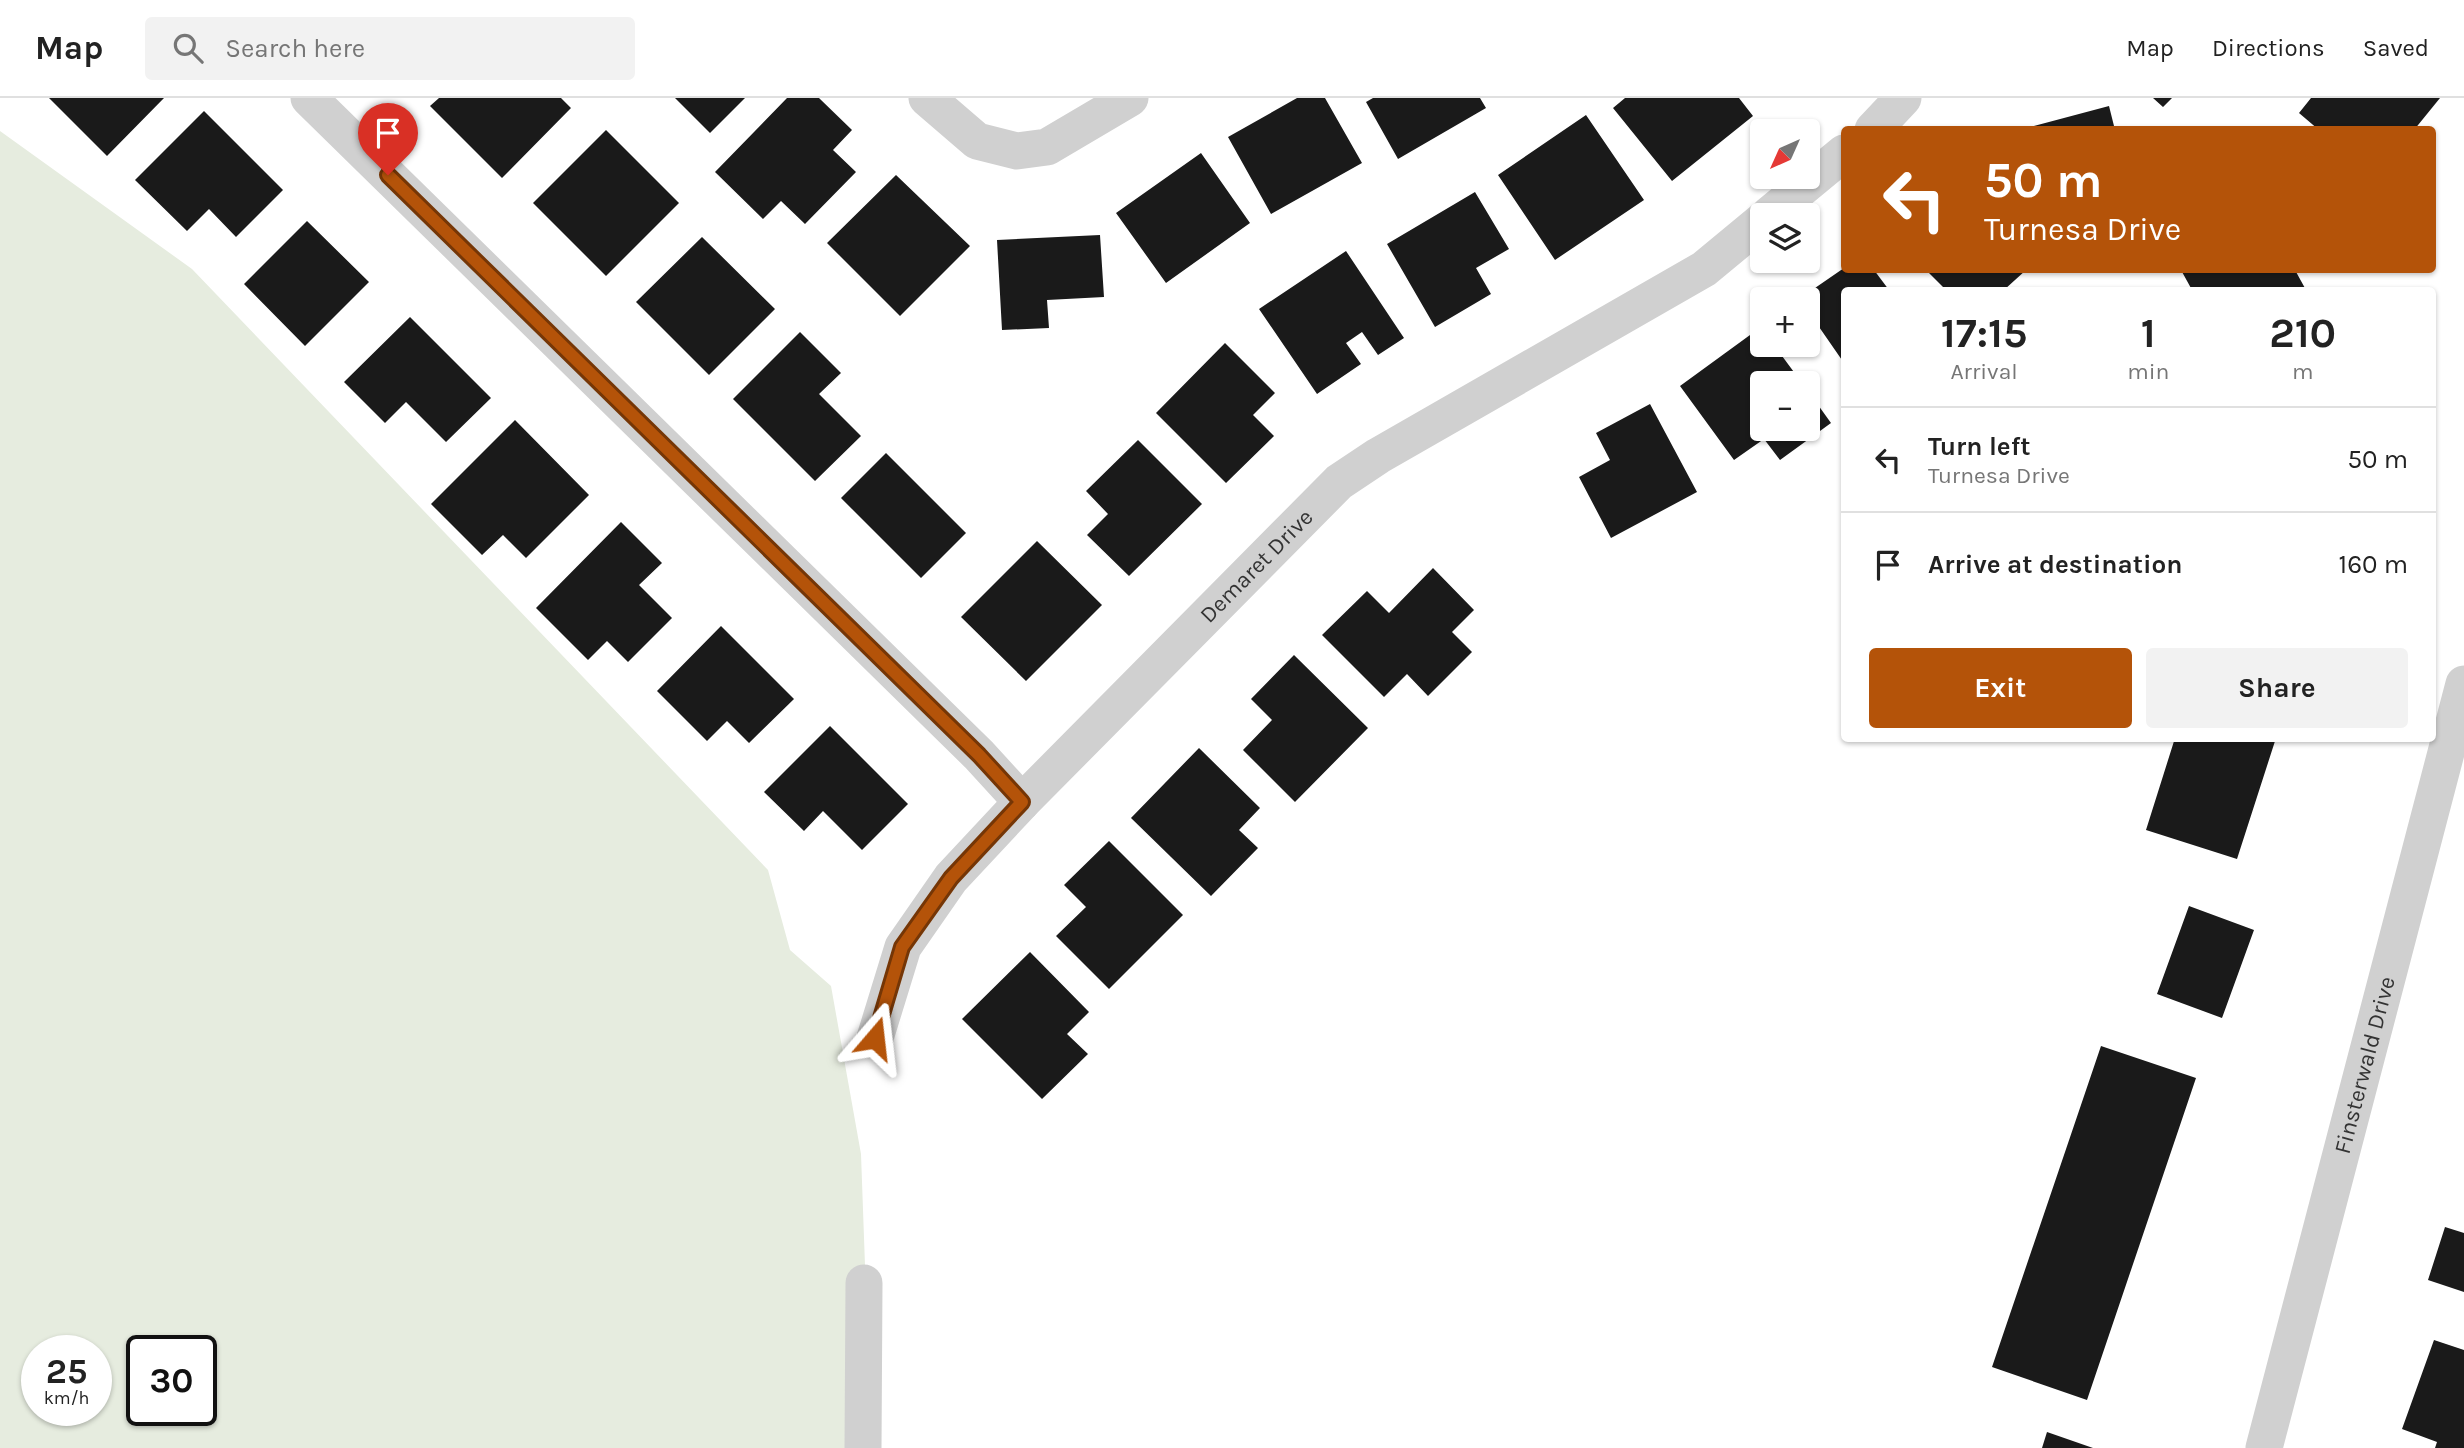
<!DOCTYPE html>
<meta charset="utf-8">
<style>
body{margin:0;font-family:Karla,sans-serif;background:#f2f2f2;color:#222;height:100vh;display:flex;flex-direction:column;font-size:26px;white-space:nowrap}
*{box-sizing:border-box;margin:0}
p{font-size:23px;color:#767676}
.icon{flex:none;width:38px;height:38px;fill:none;stroke:currentColor;stroke-width:2;stroke-linecap:round;stroke-linejoin:round}
.map{position:relative;flex:1;overflow:hidden}
.panel{position:absolute;left:1841px;top:189px;width:595px;height:455px;display:flex;flex-direction:column;background:#fff;border-radius:7px;box-shadow:0 2px 5px #0004}
.panel>*{flex:none}
.hud{position:absolute;left:1841px;top:28px;width:595px;height:147px;border-radius:7px;box-shadow:0 2px 5px #0004;background:#b45309;color:#fff;overflow:hidden}
.needle{width:46px;rotate:225deg}
.buttons{position:absolute;left:1750px;top:21px;display:grid;gap:14px}
.buttons a{display:grid;place-items:center;width:70px;height:70px;border-radius:7px;background:#fff;box-shadow:0 2px 5px #0004;font-size:35px}
.speed{position:absolute;left:21px;top:1237px;display:flex;gap:14px;font-size:35px;font-weight:700;text-align:center}
.speed>*{display:grid;place-content:center;width:91px;height:91px;border-radius:50%;background:#fff;box-shadow:0 2px 5px #0004;line-height:1}
.speed small{font-size:18px;font-weight:400}
.speed .limit{border:4px solid #111;border-radius:10px;background:#fff;color:#111}
.pin{position:absolute;display:grid;place-items:center;width:60px;height:60px;color:#fff;margin:-72px -30px;border-radius:50% 50% 50% 0;rotate:-45deg;box-shadow:0 0 7px #0007}
.pin .icon{rotate:45deg}
.me{position:absolute;width:77px;margin:-38px;rotate:17deg;stroke-linejoin:round;filter:drop-shadow(0 0 5px #0008)}
.turn{display:flex;align-items:center;gap:24px;height:147px;padding:0 28px;font-size:32px}
.turn .icon{width:91px;height:91px;stroke-width:2.5}
.turn b{display:block;font-size:49px;line-height:60px}
.eta{display:flex;justify-content:space-evenly;align-items:center;height:119px;text-align:center}
.eta b{font-size:42px;font-weight:700;line-height:49px}
.button{display:flex;gap:14px;margin-top:auto;padding:14px 28px}
.button a{flex:1;height:80px;border-radius:7px;background:#b45309;color:#fff;font-size:28px;font-weight:700;line-height:80px;text-align:center}
.button a+a{background:#f2f2f2;color:#222}
ul{padding:0;list-style:none}
li{display:flex;align-items:center;gap:21px;height:105px;padding:0 28px;border-top:2px solid #e0e0e0}
li div{flex:1}
li b{display:block;font-size:26px}
li em{font-style:normal}
header{display:flex;align-items:center;gap:42px;box-sizing:border-box;height:98px;padding:0 35px;background:#fff;border-bottom:2px solid #e0e0e0}
header strong{font-size:33px}
nav{display:flex;gap:38px;margin-inline-start:auto;font-size:24px}
.search{width:490px;height:63px;background:#f2f2f2;display:flex;align-items:center;gap:18px;box-sizing:border-box;padding:0 24px;border-radius:7px;color:#767676;font-size:26px}
.map>svg:first-child{display:block}
.green{fill:#e6ecdf;fill-rule:evenodd}
.building{fill:#1a1a1a}
.lines{fill:none;stroke-linecap:round;stroke-linejoin:round}
.street{stroke:#d0d0d0;stroke-width:37}
.route-casing{stroke:#753606;stroke-width:18}
.route{stroke:#b45309;stroke-width:12}
.labels{text-anchor:middle;dominant-baseline:central;stroke-width:7;stroke-linejoin:round;paint-order:stroke}
.street-label{font-size:23px;fill:#333;stroke:#fff}
</style>
<header>
<strong>Map</strong>
<div class="search"><svg class="icon" aria-label="search" viewBox="0 0 24 24"><circle cx="10" cy="10" r="6"/><path d="M15 15l6 6"/></svg>Search here</div>
<nav><a>Map</a><a>Directions</a><a>Saved</a></nav>
</header>
<div class="map">
<svg width="2464" height="1350" viewBox="0 0 2464 1350">
<rect width="100%" height="100%" fill="#fff"/>
<path class="green" d="M0,33L192,171L768,772L790,852L831,888L861,1056L866,1195L861,1350H0ZM37,1253H96V1312H37ZM142,1253H201V1312H142Z"/>
<path class="building" d="M49,0H164L107,58Z
M439,0H561L571,10L502,80L430,8Z
M675,0H745L710,35Z
M787,0H819L852,32L833,52L856,74L805,126L781,103L763,121L715,74Z
M1297,0H1325L1362,65L1271,116L1228,39Z
M1373,0H1480L1486,10L1398,61L1366,4Z
M1625,0H1739L1753,18L1672,83L1613,10Z
M2153,0H2172L2163,9Z
M2311,0H2440L2414,32H2319L2299,15Z
M2109,8L2115,32H2023V31Z
M204,13L283,92L236,139L209,111L187,133L135,82Z
M1586,17L1644,102L1555,162L1498,77Z
M606,32L679,105L606,178L533,105Z
M1201,55L1250,125L1166,185L1116,115Z
M896,77L970,148L900,218L827,145Z
M1475,94L1509,151L1476,170L1491,196L1435,229L1387,146Z
M307,123L369,184L305,248L244,186Z
M1100,137L1104,199L1047,202L1049,230L1002,232L997,142Z
M702,139L775,211L709,277L636,204Z
M1346,153L1404,240L1378,257L1362,234L1346,245L1361,266L1317,296L1259,211Z
M1844,170V172H1874L1889,192H1844V265L1808,213V201H1799Z
M1926,172H2026L2004,192H1946Z
M2181,172H2295L2306,192H2192Z
M410,219L491,300L446,344L406,304L385,325L344,284Z
M1761,229L1762,247H1774L1802,285H1762V331H1808V293L1831,325L1780,362L1764,341L1734,362L1680,288Z
M800,234L841,275L819,296L861,338L815,383L733,301Z
M1225,245L1275,295L1253,317L1274,338L1226,385L1156,315Z
M1650,306L1697,394L1611,440L1579,379L1610,362L1596,335Z
M515,322L589,397L526,460L503,437L482,457L431,406Z
M1138,342L1202,406L1129,478L1087,437L1108,416L1086,393Z
M886,355L966,435L921,480L841,400Z
M621,424L662,465L639,487L672,520L628,564L607,543L588,562L536,510Z
M1037,443L1102,507L1026,583L961,519Z
M1433,470L1474,512L1452,534L1472,554L1428,598L1407,576L1384,599L1322,537L1367,493L1389,515Z
M721,528L794,601L749,645L727,623L707,643L657,593Z
M1294,557L1368,630L1295,704L1243,652L1272,622L1251,601Z
M830,628L908,706L862,752L823,713L804,733L764,694Z
M2175,640H2276L2237,761L2146,732Z
M1199,650L1260,710L1239,732L1258,750L1211,798L1131,720Z
M1109,743L1183,817L1109,891L1056,838L1086,809L1064,787Z
M2189,808L2254,832L2222,920L2157,896Z
M1030,854L1089,914L1067,936L1088,956L1042,1001L962,921Z
M2101,948L2196,980L2087,1302L1992,1269Z
M2445,1129L2464,1135V1194L2428,1182Z
M2434,1242L2464,1252V1350H2435L2437,1344L2402,1331Z
M2047,1334L2093,1350H2042Z"/>
<g class="lines">
<g class="street">
<path d="M309,0L979,657L1022,704"/>
<path d="M927,0L977,43L1017,53L1047,49L1130,0"/>
<path d="M1873,32L1903,0"/>
<path d="M1769,117L1844,55"/>
<path id="s1" d="M875,940L903,849L951,780L1022,704L1339,384L1378,358L1704,171L1762,123"/>
<path d="M863,1350L864,1185"/>
<path id="s2" d="M2264,1350L2464,586"/>
</g>
</g>
<g class="lines">
<g class="route-casing">
<path id="route" d="M388,77L979,657L1022,704L951,780L902,849L875,940"/>
</g>
<use href="#route" class="route"/>
</g>
<g class="labels">
<g class="street-label">
<text stroke="none"><textPath href="#s1" startOffset="616">Demaret Drive</textPath></text>
<text stroke="none"><textPath href="#s2" startOffset="396">Finsterwald Drive</textPath></text>
</g>
</g>
</svg>
<div class="buttons">
<a><svg class="needle" viewBox="-14 -14 28 28"><path d="M0-13l5 13h-10z" fill="#e53935"/><path d="M0 13l5-13h-10z" fill="#767676"/></svg></a>
<a><svg class="icon" aria-label="layers" viewBox="0 0 24 24"><path d="M12 4l9 5-9 5-9-5zM3 14l9 5 9-5"/></svg></a>
<a>+</a>
<a>−</a>
</div>
<div class="speed"><div>25<small>km/h</small></div><div class="limit">30</div></div>
<div class="pin" style="left:388px;top:77px;background:#d93025"><svg class="icon" aria-label="arrive" viewBox="0 0 24 24"><path d="M6 21V4h12l-3 4 3 4H6"/></svg></div>
<svg class="me" style="left:875px;top:940px" viewBox="-20 -20 40 40"><path d="M0-17L14 15 0 8-14 15z" fill="#b45309" stroke="#fff" stroke-width="4"/></svg>
<div class="hud">
<div class="turn"><svg class="icon" aria-label="left" viewBox="0 0 24 24"><path d="M17 20v-9H6M10 6l-5 5 5 5"/></svg><div><b>50 m</b>Turnesa Drive</div></div>
</div>
<section class="panel">
<div class="eta">
<div><b>17:15</b><p>Arrival</p></div>
<div><b>1</b><p>min</p></div>
<div><b>210</b><p>m</p></div>
</div>
<ul>
<li><svg class="icon" aria-label="left" viewBox="0 0 24 24"><path d="M17 20v-9H6M10 6l-5 5 5 5"/></svg><div><b>Turn left</b><p>Turnesa Drive</p></div><em>50 m</em></li>
<li><svg class="icon" aria-label="arrive" viewBox="0 0 24 24"><path d="M6 21V4h12l-3 4 3 4H6"/></svg><div><b>Arrive at destination</b></div><em>160 m</em></li>
</ul>
<div class="button"><a>Exit</a><a>Share</a></div>
</section>
</div>
